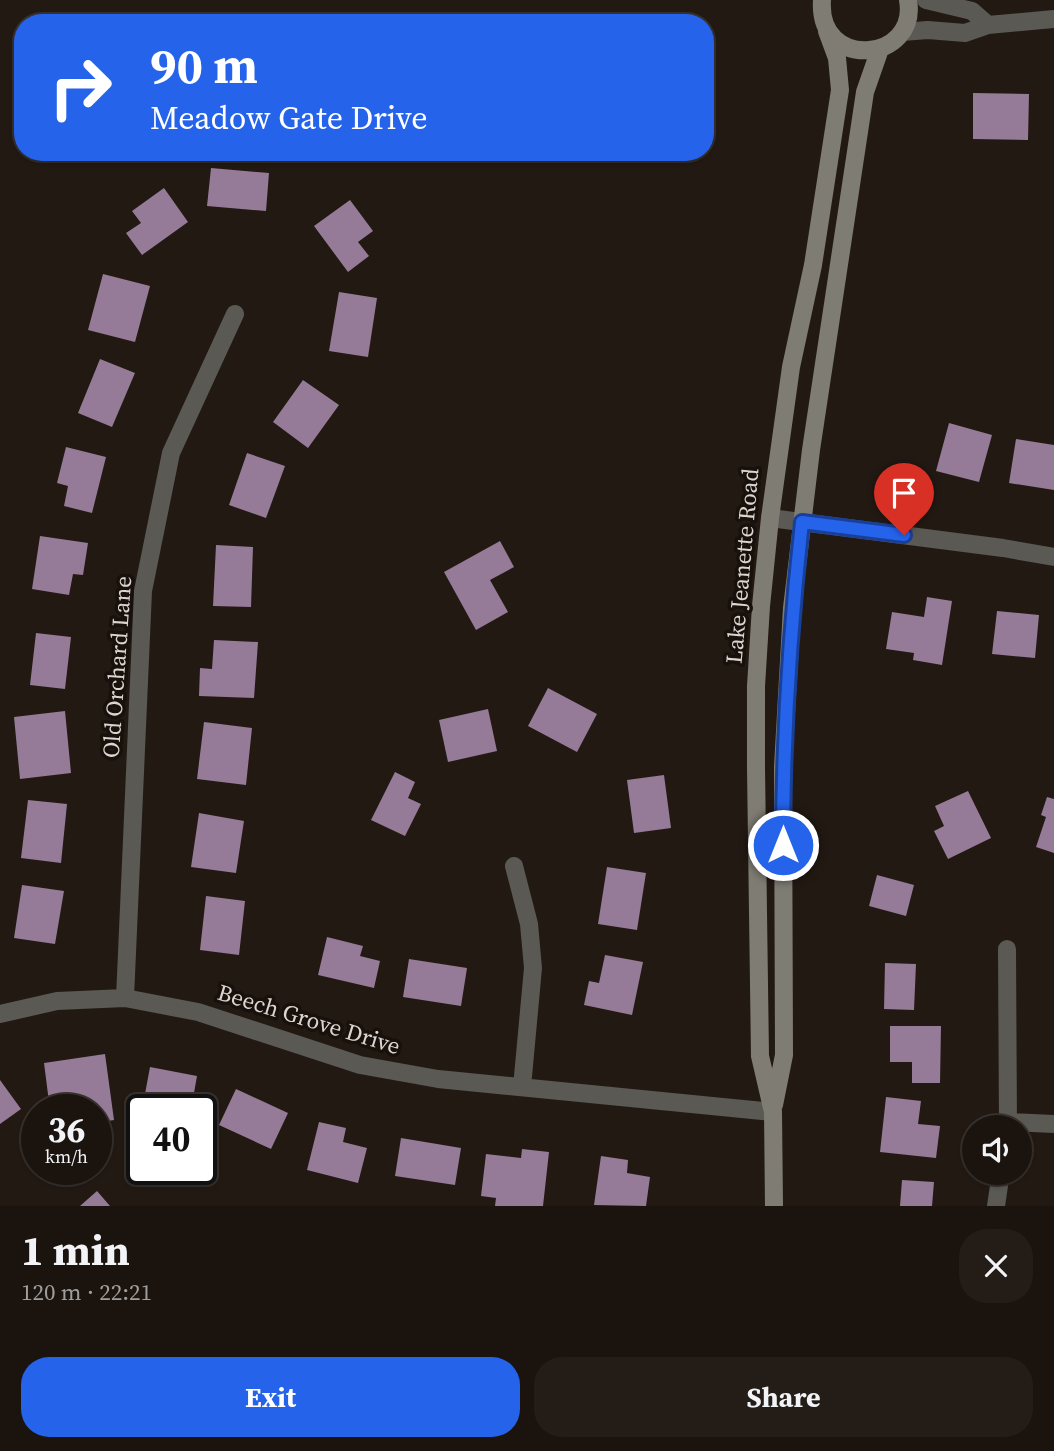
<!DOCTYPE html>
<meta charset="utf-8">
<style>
body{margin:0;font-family:"Source Serif 4",serif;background:#231c17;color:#f1f3f6;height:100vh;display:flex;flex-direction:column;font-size:26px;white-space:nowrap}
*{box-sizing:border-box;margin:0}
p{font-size:23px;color:#9f9e9e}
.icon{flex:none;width:38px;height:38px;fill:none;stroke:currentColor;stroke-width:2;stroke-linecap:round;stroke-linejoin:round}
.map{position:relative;height:1206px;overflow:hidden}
.panel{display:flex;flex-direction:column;background:#1a130e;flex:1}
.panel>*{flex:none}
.banner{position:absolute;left:14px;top:14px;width:700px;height:147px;border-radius:28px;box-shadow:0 2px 5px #0004,0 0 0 2px #38322e;background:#2563eb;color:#fff;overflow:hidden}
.buttons{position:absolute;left:962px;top:1115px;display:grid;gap:14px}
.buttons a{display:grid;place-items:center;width:70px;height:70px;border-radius:50%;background:#1a130e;box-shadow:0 2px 5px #0004,0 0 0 2px #38322e;font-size:35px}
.speed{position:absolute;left:21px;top:1094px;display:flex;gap:14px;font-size:35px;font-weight:700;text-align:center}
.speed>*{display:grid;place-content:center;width:91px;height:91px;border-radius:50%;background:#1a130e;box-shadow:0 2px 5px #0004,0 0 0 2px #38322e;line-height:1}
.speed small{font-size:18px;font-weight:400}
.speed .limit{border:4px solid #111;border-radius:10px;background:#fff;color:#111}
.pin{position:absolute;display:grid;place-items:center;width:60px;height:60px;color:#fff;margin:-72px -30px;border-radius:50% 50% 50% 0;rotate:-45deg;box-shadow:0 0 7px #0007}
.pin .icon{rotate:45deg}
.me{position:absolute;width:77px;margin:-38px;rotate:0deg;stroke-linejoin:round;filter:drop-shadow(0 0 5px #0008)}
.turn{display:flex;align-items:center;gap:24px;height:147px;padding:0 21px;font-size:32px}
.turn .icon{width:91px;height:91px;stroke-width:2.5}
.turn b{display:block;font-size:49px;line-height:60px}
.round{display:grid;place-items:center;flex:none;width:74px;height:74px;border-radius:28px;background:#231c17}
.headline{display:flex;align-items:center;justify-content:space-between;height:119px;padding:0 21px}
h1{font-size:42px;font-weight:700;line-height:52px}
.cta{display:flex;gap:14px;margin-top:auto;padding:14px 21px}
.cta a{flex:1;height:80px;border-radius:28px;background:#2563eb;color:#fff;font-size:28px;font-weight:700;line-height:80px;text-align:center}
.cta a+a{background:#231c17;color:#f1f3f6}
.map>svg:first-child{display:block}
.building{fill:#957b97}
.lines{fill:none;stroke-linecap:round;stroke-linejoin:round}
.street{stroke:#5a5954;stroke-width:18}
.secondary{stroke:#7f7c74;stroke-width:18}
.route-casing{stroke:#184099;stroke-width:18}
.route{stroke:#2563eb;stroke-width:12}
.labels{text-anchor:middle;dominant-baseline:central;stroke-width:7;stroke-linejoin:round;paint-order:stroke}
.street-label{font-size:23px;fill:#dbd4d0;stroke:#18100b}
</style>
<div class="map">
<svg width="1054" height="1206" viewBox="0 0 1054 1206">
<rect width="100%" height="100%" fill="#221913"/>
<path class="building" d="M973,93L1029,94L1028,140L973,139Z
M211,168L269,173L266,211L207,206Z
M164,188L188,222L142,255L126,233L141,223L132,211Z
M350,200L373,231L358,242L369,256L348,272L314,226Z
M103,274L150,286L135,342L88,330Z
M339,292L377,298L368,357L329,351Z
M100,359L135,373L112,427L78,413Z
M303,380L339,405L308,448L273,422Z
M949,423L992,435L979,482L936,471Z
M1016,439L1054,445V490L1009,483Z
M66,447L106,457L92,513L64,506L68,486L57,483Z
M247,453L285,466L266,518L229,505Z
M40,536L88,543L83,575L73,574L69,595L32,589Z
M500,541L514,567L490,580L508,612L476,630L444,572Z
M216,545L253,547L251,607L213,606Z
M927,597L952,601L942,665L913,660L914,653L886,649L892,612L924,617Z
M997,611L1039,615L1035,658L992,654Z
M36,633L71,637L65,689L30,685Z
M214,640L258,642L254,698L199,696L200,668L212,669Z
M548,688L597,714L577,752L528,726Z
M488,709L497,751L448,762L439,720Z
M65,711L71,773L20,779L14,717Z
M204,722L252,728L246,785L197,779Z
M395,772L415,782L408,798L421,804L405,836L371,820Z
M664,775L671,828L634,833L627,780Z
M968,791L991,838L948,859L934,831L944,826L935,806Z
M1047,797L1054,799V853L1036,847L1046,817L1041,815Z
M28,800L67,804L61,863L21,858Z
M199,813L244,821L236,873L191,867Z
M607,867L646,873L637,930L598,924Z
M877,875L914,885L906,916L869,906Z
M22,885L64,891L55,944L14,938Z
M206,896L245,901L239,955L200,950Z
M327,937L363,946L360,956L380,961L374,988L318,975Z
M605,955L643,962L632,1015L584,1005L589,981L599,983Z
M409,959L467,968L461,1006L403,997Z
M885,963L916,964L914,1010L884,1009Z
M890,1026H941L940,1083H912V1062H890Z
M105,1054L114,1120L96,1123V1110H77L76,1107L50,1110L44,1063Z
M150,1067L197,1076L191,1110H142Z
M0,1080L21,1109L0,1124Z
M236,1089L288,1113L271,1149L219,1125Z
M886,1097L921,1101L918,1124L940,1126L936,1158L880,1152Z
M319,1122L346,1128L343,1142L367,1148L358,1183L307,1170Z
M401,1138L461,1148L455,1185L395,1176Z
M522,1149L549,1152L543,1206H495L496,1198L481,1196L486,1154L521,1158Z
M601,1156L628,1160L627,1173L650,1177L646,1206L594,1205Z
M902,1180L934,1182L932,1206H900Z
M97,1191L110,1206H80Z"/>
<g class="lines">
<path class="street" d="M926,0L972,11L988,25
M902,32L928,30L965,33L988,25L1054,19
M770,518L1003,548L1054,557
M514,866L529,924L533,968L522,1087
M1007,949L1008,1127
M125,998L143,591L171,453L235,314
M0,1014L57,1001L125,998L198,1012L360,1065L438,1079L773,1112
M1009,1122L1054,1124
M996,1206L1001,1172"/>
<path class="secondary" d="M822,0C817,72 919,62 908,0
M774,1105L784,1055L783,767L792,608L811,450L865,92L880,49
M774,1206L773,1112L760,1056L756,768V686L761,606L770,518L791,367L813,265L840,90L837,58L827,31"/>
</g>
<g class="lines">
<g class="route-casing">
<path id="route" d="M783,845C783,737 790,630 802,522L904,535"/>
</g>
<use href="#route" class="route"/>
</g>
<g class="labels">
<g class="street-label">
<text transform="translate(742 566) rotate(-85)">Lake Jeanette Road</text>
<text transform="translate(117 667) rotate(-86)">Old Orchard Lane</text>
<text transform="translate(309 1019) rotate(17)">Beech Grove Drive</text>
</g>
</g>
</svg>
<div class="buttons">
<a><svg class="icon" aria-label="sound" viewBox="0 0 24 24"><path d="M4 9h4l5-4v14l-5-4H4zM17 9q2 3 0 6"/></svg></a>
</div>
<div class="speed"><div>36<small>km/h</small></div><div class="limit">40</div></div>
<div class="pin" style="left:904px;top:535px;background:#d93025"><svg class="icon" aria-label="arrive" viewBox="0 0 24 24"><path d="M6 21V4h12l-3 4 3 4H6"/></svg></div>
<svg class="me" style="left:783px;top:845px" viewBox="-20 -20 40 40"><circle r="17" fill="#2563eb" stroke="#fff" stroke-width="3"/><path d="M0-11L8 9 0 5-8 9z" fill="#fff"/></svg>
<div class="banner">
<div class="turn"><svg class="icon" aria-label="right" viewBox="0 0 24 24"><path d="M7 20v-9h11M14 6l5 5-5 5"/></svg><div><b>90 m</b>Meadow Gate Drive</div></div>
</div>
</div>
<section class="panel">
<div class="headline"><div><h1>1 min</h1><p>120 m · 22:21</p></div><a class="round"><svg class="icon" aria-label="close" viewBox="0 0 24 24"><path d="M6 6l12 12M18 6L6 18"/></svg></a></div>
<div class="cta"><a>Exit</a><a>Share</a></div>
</section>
